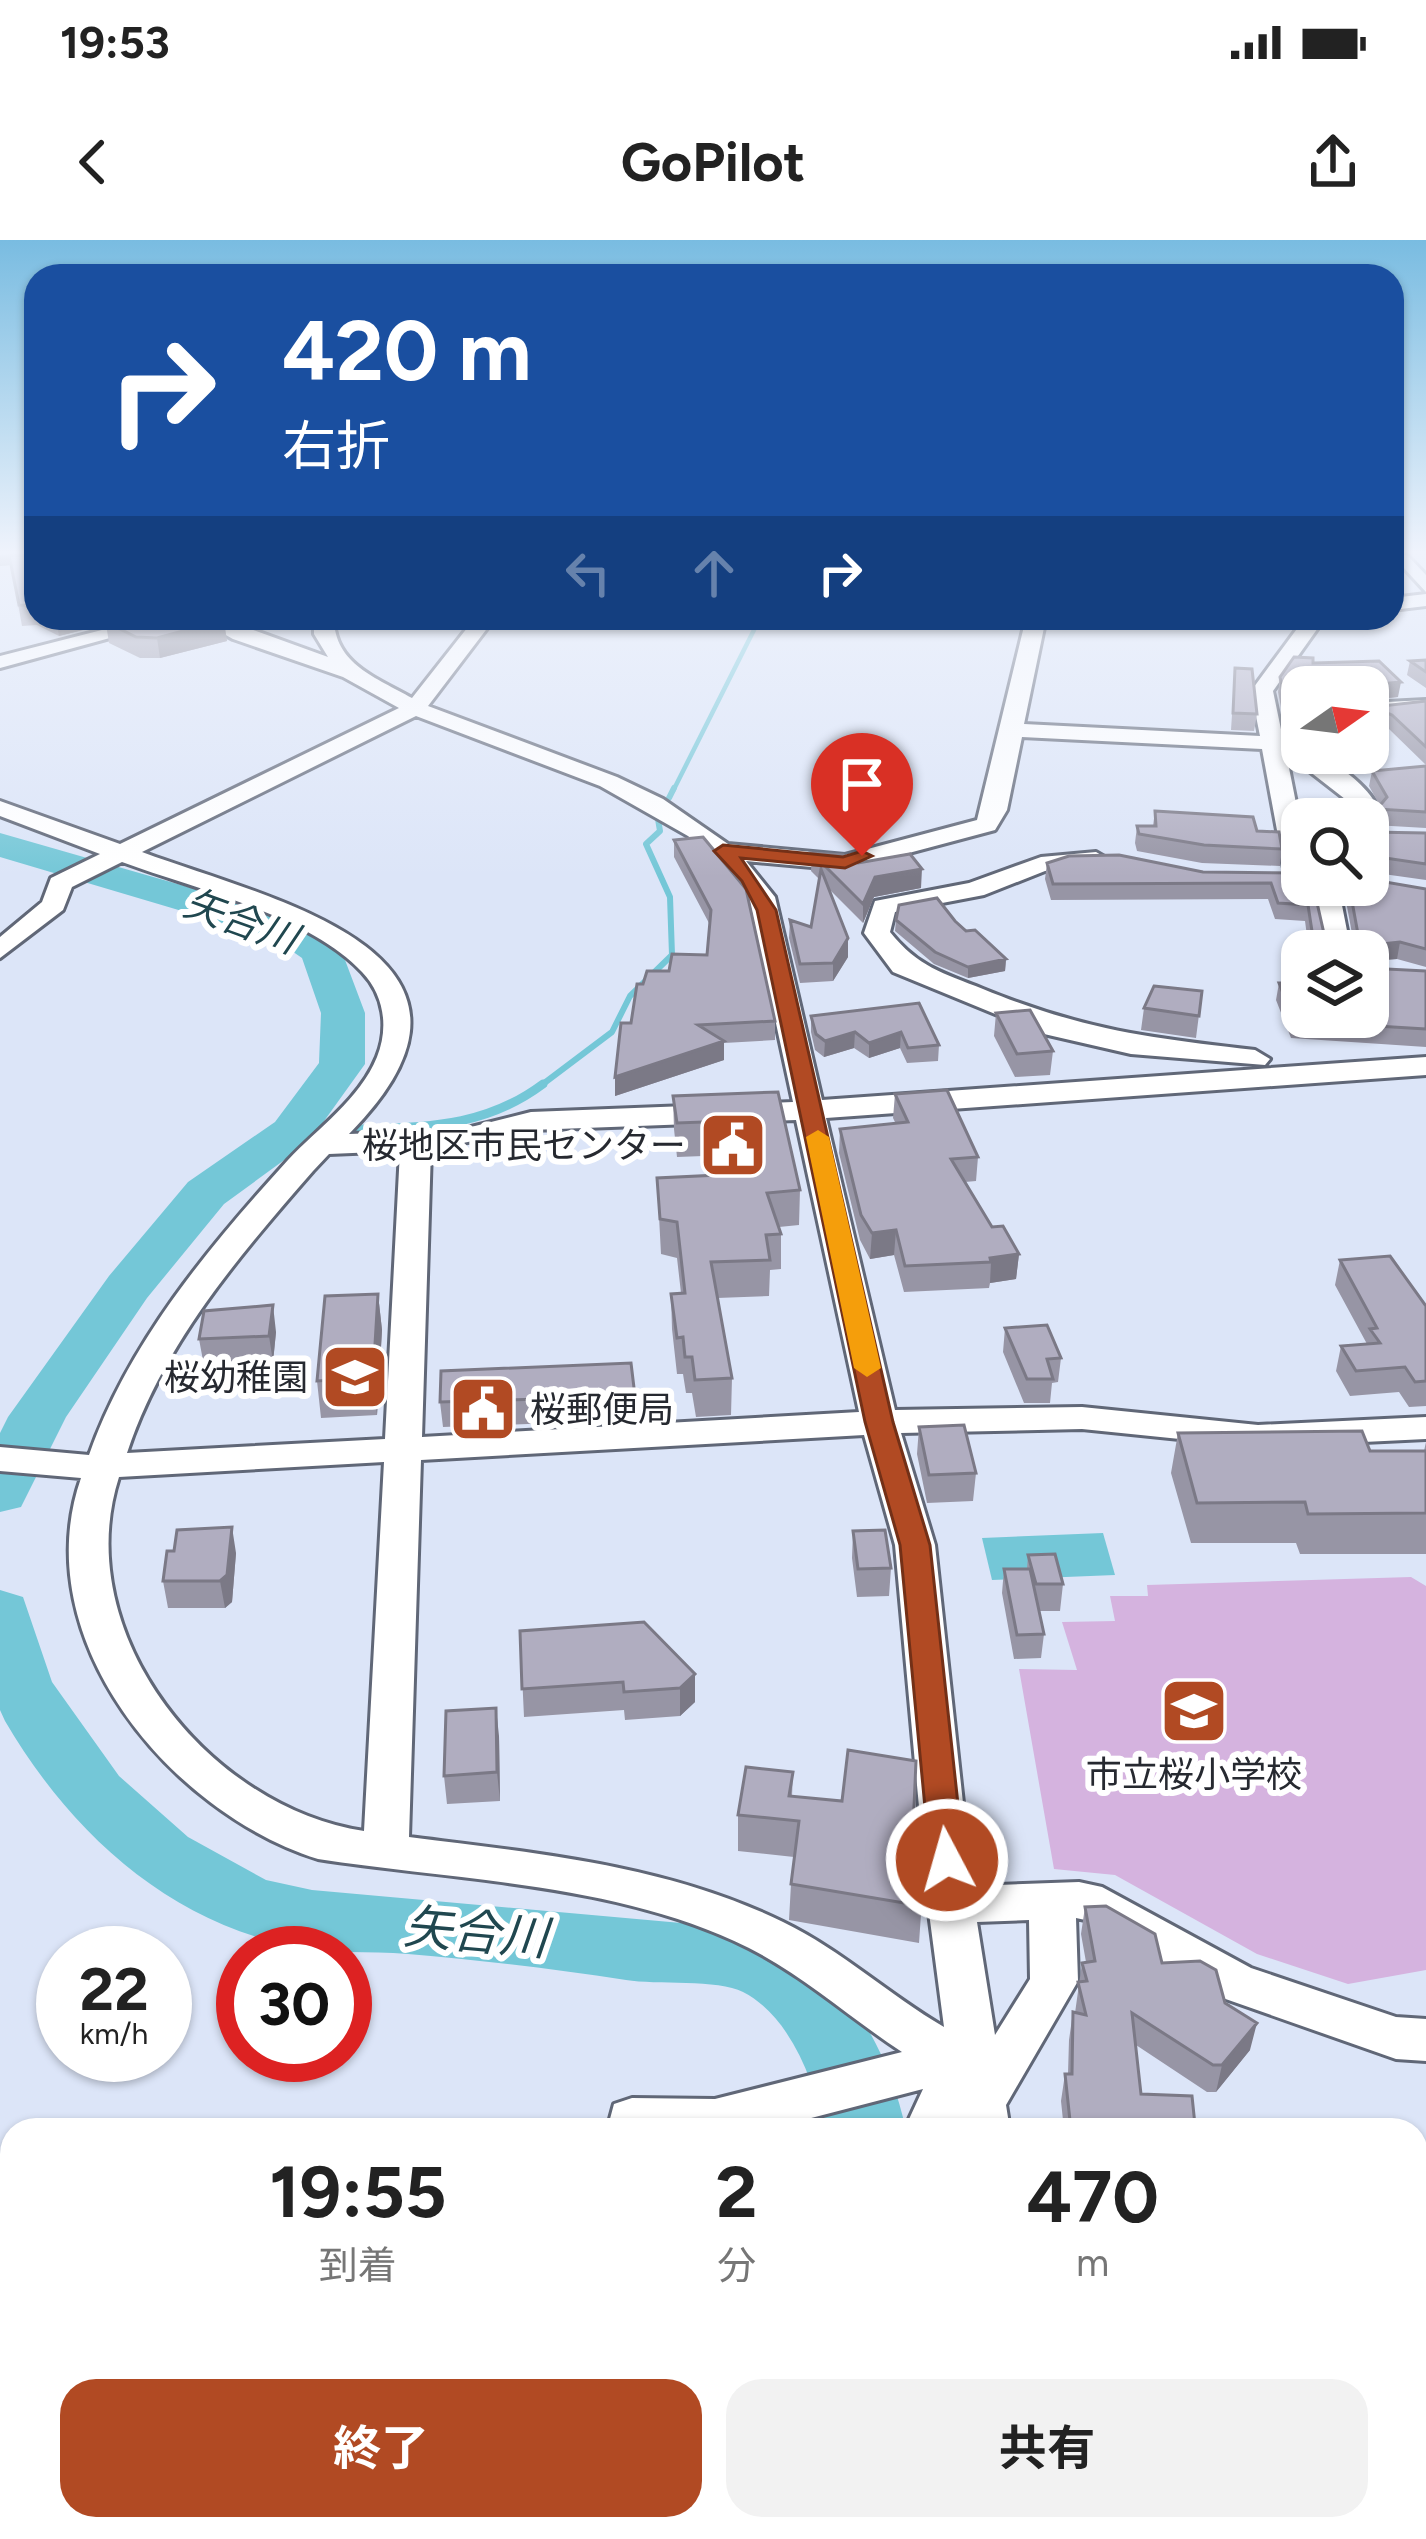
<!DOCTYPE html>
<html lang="ja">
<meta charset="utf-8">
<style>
body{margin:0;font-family:Figtree,"Noto Sans JP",sans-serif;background:#f2f2f2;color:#222;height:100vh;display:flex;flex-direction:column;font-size:45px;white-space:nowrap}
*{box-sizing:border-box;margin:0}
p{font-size:39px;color:#767676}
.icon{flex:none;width:66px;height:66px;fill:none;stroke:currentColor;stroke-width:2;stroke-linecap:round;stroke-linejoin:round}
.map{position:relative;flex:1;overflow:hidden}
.panel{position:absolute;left:0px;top:1878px;width:1428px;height:423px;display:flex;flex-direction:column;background:#fff;border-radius:36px 36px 0 0;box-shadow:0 3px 9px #0004}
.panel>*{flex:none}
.guide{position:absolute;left:24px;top:24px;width:1380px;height:366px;border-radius:36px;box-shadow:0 3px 9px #0004;background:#1a4fa0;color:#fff;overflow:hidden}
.needle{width:78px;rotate:76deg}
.fabs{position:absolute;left:1281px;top:426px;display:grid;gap:24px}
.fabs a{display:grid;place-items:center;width:108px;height:108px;border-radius:24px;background:#fff;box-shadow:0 3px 9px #0004;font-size:60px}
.speed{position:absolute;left:36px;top:1686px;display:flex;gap:24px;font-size:60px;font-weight:700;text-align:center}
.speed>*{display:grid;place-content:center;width:156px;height:156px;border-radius:50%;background:#fff;box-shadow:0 3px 9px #0004;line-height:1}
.speed small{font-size:30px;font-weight:400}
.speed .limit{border:18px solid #d22;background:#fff;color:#111}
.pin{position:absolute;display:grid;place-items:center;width:102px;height:102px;color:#fff;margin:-123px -51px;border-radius:50% 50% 50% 0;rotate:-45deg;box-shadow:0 0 12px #0007}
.pin .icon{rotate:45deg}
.me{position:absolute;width:132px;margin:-66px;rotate:354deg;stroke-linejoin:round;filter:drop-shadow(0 0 9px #0008)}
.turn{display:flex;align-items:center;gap:42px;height:252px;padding:0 60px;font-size:54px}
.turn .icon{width:156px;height:156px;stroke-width:2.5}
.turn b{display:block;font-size:84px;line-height:102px}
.lanes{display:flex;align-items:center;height:114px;padding:0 60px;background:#0003;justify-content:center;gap:60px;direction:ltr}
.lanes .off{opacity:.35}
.eta{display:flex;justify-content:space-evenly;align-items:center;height:204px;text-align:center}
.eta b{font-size:72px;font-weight:700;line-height:84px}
.cta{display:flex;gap:24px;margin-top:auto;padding:24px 60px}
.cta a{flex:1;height:138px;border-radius:36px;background:#b14a23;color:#fff;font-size:48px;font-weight:700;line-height:138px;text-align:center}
.cta a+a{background:#f2f2f2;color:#222}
.status{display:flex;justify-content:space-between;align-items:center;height:84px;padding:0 60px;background:#fff;direction:ltr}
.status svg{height:33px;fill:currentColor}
header{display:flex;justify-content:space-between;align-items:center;height:156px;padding:0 60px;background:#fff;font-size:54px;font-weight:700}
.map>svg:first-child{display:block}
.green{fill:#d5b3df}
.water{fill:#74c7d7}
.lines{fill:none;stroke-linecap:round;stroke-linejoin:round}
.stream-far2{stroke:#74c7d7;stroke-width:4.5}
.stream-far1{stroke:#74c7d7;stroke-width:6}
.stream{stroke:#74c7d7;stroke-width:9}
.river{fill:#74c7d7;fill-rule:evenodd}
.minor-casing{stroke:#606777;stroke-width:6}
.minor{fill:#fff;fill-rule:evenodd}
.wall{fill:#9795a5}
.shaded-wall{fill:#7b7986}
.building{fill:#b0adc0;stroke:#7b7986;stroke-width:3}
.route{fill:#b14a23;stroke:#733017;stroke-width:3}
.slow{fill:#f59e0b}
.labels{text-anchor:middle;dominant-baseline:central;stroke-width:12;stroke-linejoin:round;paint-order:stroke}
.poi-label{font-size:36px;fill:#262930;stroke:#fff;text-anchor:end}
.water-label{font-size:39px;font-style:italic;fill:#20474f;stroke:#fff}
.near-water-label{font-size:48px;font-style:italic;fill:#20474f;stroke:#fff}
</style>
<div class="status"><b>19:53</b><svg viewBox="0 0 49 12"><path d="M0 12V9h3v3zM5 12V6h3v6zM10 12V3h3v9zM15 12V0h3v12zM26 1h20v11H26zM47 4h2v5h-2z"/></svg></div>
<header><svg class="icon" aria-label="back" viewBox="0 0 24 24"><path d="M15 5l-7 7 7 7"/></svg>GoPilot<svg class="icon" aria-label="share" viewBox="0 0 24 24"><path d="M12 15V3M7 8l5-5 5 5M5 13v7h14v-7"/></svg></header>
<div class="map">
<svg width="1426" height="2299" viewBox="0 0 1426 2299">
<rect width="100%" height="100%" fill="#dce5f8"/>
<path class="green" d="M1411,1337L1426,1346V1730L1348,1744L1257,1714L1115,1635L1054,1629L1019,1429L1077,1430L1062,1382L1115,1381L1110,1356H1148L1147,1345Z"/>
<path class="water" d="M1103,1293L1115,1335L992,1340L982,1298Z"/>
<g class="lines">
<path class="stream-far2" d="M673,551L760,378"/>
<path class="stream-far1" d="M669,558L674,548
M539,847L612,792L630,756L672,715L670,657L646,604L660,591L658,579"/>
<path class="stream" d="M343,890C419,886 480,891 543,844
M292,892L326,891"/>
<path class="river" d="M0,593L303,680L342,712L365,773V824L309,902L224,964L147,1058L66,1177L21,1267L0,1272V1193L8,1177L109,1036L188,942L275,882L319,823L321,773L302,718L273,698L0,617Z
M0,1350L23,1357L52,1442L119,1536L188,1597L266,1640L312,1650L726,1687C829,1702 885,1794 906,1890H824C815,1842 790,1776 743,1752C718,1739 656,1745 626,1740C553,1729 481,1720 408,1714C369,1711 328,1714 290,1706C163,1678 69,1590 5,1481L0,1470Z
M598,2289H693L689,2299H593Z"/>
<g class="minor-casing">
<path id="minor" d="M1392,315H1407L1426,335V352Z
M1426,354V366L1392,370V358Z
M149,378H183L0,428V416Z
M195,378H220L328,417L314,394V378H334C334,424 377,438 412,458L475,378H495L428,466L617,537L663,559L728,604L845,615L977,580L1026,378H1046L1024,484L1260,496L1251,451L1305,378H1325L1273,451L1283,499L1302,504V513C1328,513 1371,547 1380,572L1368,585V579H1350L1354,566L1286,513L1302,593L1305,645L1286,639L1262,509L1022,497L1007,570L995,590L845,630L746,621L775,657L822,860L1426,817V835L826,878L895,1170L1082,1167L1258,1185L1426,1177V1199L1258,1207L1082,1189L901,1193L935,1305L972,1646L1079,1642L1102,1647L1251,1728L1396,1777L1426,1779V1821L1396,1819L1217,1756L1090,1681L1076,1678L1078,1741L1006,1865L1010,1890H958V1886L904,1890L923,1849L765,1890H607L614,1864L632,1858L715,1859L902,1812C850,1778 804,1736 749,1708C618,1643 461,1641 318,1619C171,1573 25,1399 81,1238L0,1231V1207L89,1215C129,1102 209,1007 288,920C318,888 360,859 377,817C389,787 384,755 362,732C309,675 195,649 122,622L72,647L63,670L0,718V697L42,662L51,638L100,614L0,576V561L120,604L399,468L343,437L233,399ZM416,476L600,546L688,596L725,626L749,658L793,862L531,872L459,890L349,894C527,714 275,661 142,612ZM796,880L859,1172L422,1197L431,909L531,890ZM400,911L385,1199L127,1213C163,1104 239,1016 313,931L329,914ZM864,1195L895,1305L928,1665L944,1787C889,1755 841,1710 783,1682C667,1625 536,1613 409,1597L421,1220ZM384,1222L364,1591C212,1569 68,1395 119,1237ZM1029,1680L1030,1739L995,1795L977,1682Z
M1201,378H1275C1259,388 1217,388 1201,378Z
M1426,460V472L1368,477V463Z
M1096,612L1108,619L1105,624L1045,631L984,655L895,672L890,692C918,727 943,733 983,749C1083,790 1150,798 1255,810L1270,819L1265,825L1131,814L1044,794L893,732L864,693L875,661L969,643L1041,617Z
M1312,645H1338L1351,711H1325Z
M501,2289H561L558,2299H498Z
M750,2289H811L807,2299H746Z
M1031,2289H1091L1093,2299H1033Z"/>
</g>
<use href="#minor" class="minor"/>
</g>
<path class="wall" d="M0,315H36V378H221L227,401L160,418H140L109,403L106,384L59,396L37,385L22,386L11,325L0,326Z
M1426,420V448L1407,435L1410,421Z
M1313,423L1398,457L1368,460V468V447H1302V482H1284L1278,452L1280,437Z
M1235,428L1257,474L1254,491L1231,490Z
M1426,461V525L1389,489L1370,481L1373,467Z
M1426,526V588L1374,585L1377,569L1380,566L1369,546L1372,531Z
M1155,571L1257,591L1282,609L1280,626L1202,623L1137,611L1135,603L1137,586H1153Z
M1371,592L1426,593V640L1369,632Z
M674,600L775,781V800L724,803V820L615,856L631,783L643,744L707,715L710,685L674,617Z
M812,613L858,623L921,648L874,657L863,683L829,649L848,698V717L833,741L800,743L789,698L790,680L811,687L819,639L811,631Z
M1047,623L1203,632L1302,633L1325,698L1353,699L1343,645L1426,649V727L1397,719L1369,721L1368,711H1309L1305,681L1275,679L1268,659L1051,660L1045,639Z
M896,680L955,681L1006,719L1005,731L968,738L934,724L895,691Z
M1295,723L1302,777L1426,731V807L1291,798L1276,760L1279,743H1293Z
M1202,751L1196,798L1141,790L1144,768Z
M919,763L939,805L938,821L907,823L900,808L869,818L854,808L824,817L815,810L811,792V776Z
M996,773L1053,811L1050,835L1015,837L994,796Z
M778,852L800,950L799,985L779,987L781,994V1029L770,1030L769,1056L717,1058L732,1138L731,1175L696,1177L692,1153H686L683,1134H677L672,1089L671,1054L681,1053L677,1018L661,1014L657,938L733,934L730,915L677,917L674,889L673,856Z
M895,854L978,917L976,941L965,942L992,987L1019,1014L1016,1039L990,1043L989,1048L904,1052L894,1015L870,1019L860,1000L839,913L840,889L896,884L893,878Z
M1340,1020L1426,1066V1166L1409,1167L1399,1152L1350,1156L1336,1131L1341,1106L1367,1104L1335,1045Z
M378,1054L382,1090L377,1175L321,1178L317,1141Z
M1005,1088L1061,1118L1058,1142L1052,1143L1050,1163H1024L1003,1112Z
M276,1092L273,1122L204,1126L199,1099Z
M635,1156V1180L443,1187L440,1162Z
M919,1187L976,1233L973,1261L927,1263L917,1214Z
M1178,1193L1370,1211H1424L1426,1202V1314H1300L1296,1303H1191L1171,1233Z
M853,1291L891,1328L889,1356L857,1357L852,1318Z
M236,1313L232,1362L225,1368H168L163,1341Z
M1028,1315L1063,1344L1060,1371H1039L1044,1394L1041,1418L1014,1419L1002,1353L1004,1329H1027Z
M644,1382L695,1462L680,1476L625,1480L624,1470L524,1477L520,1391Z
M499,1496L500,1561L447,1564L444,1536Z
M793,1532L792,1556L912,1612L925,1617L919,1703L789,1680L791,1644L794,1617L738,1611V1575Z
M1085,1667L1162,1723L1225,1763L1250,1810L1216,1852H1207L1136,1805L1141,1854L1195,1885L1194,1890H1064L1061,1861L1065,1834H1068L1069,1800L1073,1772L1075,1773L1082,1723L1086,1722L1081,1694Z
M942,2289H1040L1042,2296L1041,2299H944Z
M1107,2289H1210L1212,2299H1108Z"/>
<path class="shaded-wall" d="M0,315H9L11,325L0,326Z
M56,378H131L59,396Z
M224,380L227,401L160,418L157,398Z
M1401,442L1398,457L1368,460L1367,445Z
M922,629L921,648L874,657L863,683V664L875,637Z
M848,698V717L833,741V723Z
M1400,702L1397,719L1368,721L1371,705Z
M1006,719L1005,731L968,738V727Z
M855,792L854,808L824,817L825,801Z
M901,792L900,808L869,818V803Z
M724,801V820L615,856V837Z
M896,990L894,1015L870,1019L872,993Z
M1019,1014L1016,1039L990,1043L991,1022L990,1018Z
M378,1054L382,1090L377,1175L373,1138Z
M273,1065L276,1092L273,1122L269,1096Z
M232,1287L236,1313L232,1362L225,1368L220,1341Z
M695,1434V1462L680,1476V1448Z
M496,1468L499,1496L500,1561L497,1532Z
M1257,1783L1250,1810L1216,1852L1222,1825Z
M10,2184L12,2191V2232L0,2238V2189Z"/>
<path class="building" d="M9,315H36V366L19,365Z
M122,378H221L224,380L157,398L136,397L106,382Z
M1294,417L1313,418V423L1379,421L1401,442L1367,445L1368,447H1302V466H1286L1280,437Z
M1426,420V432L1410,421Z
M1235,428L1252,429L1257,474L1233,473Z
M1426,461V507L1392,475L1373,467Z
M1426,526V572L1377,569L1387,557L1372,531Z
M1155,571L1253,577L1257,591L1279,592L1282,609L1204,605L1139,594L1137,586H1156Z
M1368,587L1371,592L1426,593V624L1372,616L1368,618Z
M703,597L746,649L775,781L698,785L724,801L615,837L621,783H631L637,744H643L647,731H669L672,714L707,715L711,670L674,600Z
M812,613L843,615L858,623L910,614L922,629L875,637L863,664Z
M1119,615L1203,632L1302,633V645H1313L1325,698L1354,699L1358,694L1349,645H1368V639L1426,649V709L1400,702L1371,705L1368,728V711H1315L1308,665L1278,663L1271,643L1053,644L1047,623L1069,616Z
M821,629L848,698L833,723L800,724L790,680L811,687Z
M937,658L955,681L966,691L975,690L1006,719L968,727L935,712L896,680L899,665Z
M1302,721V777H1368V728L1426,731V789L1294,781L1279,743H1298L1295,723Z
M1154,746L1202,751L1199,776L1144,768Z
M919,763L939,805L908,808L901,792L869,803L855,792L825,801L816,794L811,776Z
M1030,770L1053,811L1017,814L996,773Z
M947,850L978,917L951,919L992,987L1003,986L1019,1014L990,1018L991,1022L905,1026L896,990L872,993L861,975L840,889L908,882L895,854Z
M778,852L800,950L767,953L781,994L766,995L770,1020L711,1022L732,1138L695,1140L692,1117H685L683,1097L677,1098L671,1054L685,1053L677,982L660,979L657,938L739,934L730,881L677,883L673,856Z
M1390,1016L1426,1066V1141L1415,1142L1405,1127L1356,1131L1341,1106L1380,1103L1370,1089L1377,1088L1340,1020Z
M378,1054L373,1138L317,1141L325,1056Z
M273,1065L269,1096L199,1099L204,1071Z
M1047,1085L1061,1118L1047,1119L1053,1139H1027L1005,1088Z
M631,1123L635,1156L440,1162L441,1131Z
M964,1185L976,1233L929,1235L919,1187Z
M1362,1191L1370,1211H1426V1273L1308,1274L1305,1262L1197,1263L1178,1193Z
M232,1287L227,1335L220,1341H163L167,1311H174L177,1290Z
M885,1290L891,1328L858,1329L853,1291Z
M1055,1314L1063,1344H1036L1028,1315Z
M1004,1329H1030L1044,1394L1017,1395Z
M644,1382L695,1434L680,1448L624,1452L623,1442L522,1449L520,1391Z
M496,1468L497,1532L444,1536L446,1471Z
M848,1510L916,1521L912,1612L925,1617L922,1666L791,1644L799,1581L738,1575L746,1527L793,1532L789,1556L842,1561Z
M1106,1666L1155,1694L1162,1723L1200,1721L1216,1730L1225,1763L1257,1783L1222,1825H1213L1132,1773L1141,1854L1192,1856L1195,1885H1138L1139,1890H1071L1065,1834H1072L1073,1772L1086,1775L1078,1742L1087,1741L1082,1723L1095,1721L1085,1667Z
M0,2158L10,2184L0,2189Z
M951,2289H1040L1042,2296L1018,2299H953Z
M1117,2289H1210L1212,2299H1155L1154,2294H1118Z"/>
<linearGradient id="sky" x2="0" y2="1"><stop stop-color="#79bce1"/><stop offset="0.49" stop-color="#eff3fc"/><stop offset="1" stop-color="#eff3fc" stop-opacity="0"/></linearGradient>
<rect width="1426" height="637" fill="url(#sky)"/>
<path class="route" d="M723,605L843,617L862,611L872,616L845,628L741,618L776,670L893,1182L930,1305L964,1620L959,1629H935L930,1620L900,1305L865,1182L757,670L742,641L714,611Z"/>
<path class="slow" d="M818,890L829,897L881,1128L867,1137L854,1128L806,897Z"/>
<defs>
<g id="civic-square" transform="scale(3.45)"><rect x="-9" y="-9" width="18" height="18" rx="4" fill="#b14a23" stroke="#fff"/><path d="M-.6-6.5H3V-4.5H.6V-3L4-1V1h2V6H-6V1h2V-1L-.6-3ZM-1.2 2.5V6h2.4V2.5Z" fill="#fff"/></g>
<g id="school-square" transform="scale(3.45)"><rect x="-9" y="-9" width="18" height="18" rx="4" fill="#b14a23" stroke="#fff"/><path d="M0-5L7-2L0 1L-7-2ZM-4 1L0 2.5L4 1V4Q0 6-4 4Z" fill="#fff"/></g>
</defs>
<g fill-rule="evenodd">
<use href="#civic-square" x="733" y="905"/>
<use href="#school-square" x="355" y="1137"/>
<use href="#civic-square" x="483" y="1169"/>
<use href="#school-square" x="1194" y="1471"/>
</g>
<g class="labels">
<g class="poi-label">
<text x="686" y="905">桜地区市民センター</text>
<text x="308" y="1137">桜幼稚園</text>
<text x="530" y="1169" text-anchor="start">桜郵便局</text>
<text x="1194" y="1534" text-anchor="middle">市立桜小学校</text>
</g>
<g class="water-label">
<text transform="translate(241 681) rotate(20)">矢合川</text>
</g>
<g class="near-water-label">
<text transform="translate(476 1692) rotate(5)">矢合川</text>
</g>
</g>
</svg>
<div class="fabs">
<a><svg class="needle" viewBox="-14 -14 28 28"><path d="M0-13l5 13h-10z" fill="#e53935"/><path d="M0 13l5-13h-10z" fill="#767676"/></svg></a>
<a><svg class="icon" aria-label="search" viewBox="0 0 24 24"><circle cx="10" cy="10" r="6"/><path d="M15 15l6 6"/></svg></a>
<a><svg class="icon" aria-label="layers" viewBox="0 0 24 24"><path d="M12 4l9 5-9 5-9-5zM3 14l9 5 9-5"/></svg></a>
</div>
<div class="speed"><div>22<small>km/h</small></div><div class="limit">30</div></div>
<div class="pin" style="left:862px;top:616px;background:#d93025"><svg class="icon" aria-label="arrive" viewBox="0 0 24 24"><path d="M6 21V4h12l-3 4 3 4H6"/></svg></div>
<svg class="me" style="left:947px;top:1620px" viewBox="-20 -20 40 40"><circle r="17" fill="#b14a23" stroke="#fff" stroke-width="3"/><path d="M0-11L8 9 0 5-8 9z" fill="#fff"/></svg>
<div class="guide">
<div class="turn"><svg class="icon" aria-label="right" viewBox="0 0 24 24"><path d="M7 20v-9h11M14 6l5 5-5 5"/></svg><div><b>420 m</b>右折</div></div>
<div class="lanes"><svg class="icon off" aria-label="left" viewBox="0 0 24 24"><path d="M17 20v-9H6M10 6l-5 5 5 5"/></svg><svg class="icon off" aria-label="ahead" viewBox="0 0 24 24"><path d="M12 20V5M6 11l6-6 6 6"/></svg><svg class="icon" aria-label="right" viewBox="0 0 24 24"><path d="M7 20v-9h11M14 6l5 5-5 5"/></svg></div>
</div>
<section class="panel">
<div class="eta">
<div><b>19:55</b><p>到着</p></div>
<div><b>2</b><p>分</p></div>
<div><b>470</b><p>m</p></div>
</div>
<div class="cta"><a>終了</a><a>共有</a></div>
</section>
</div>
